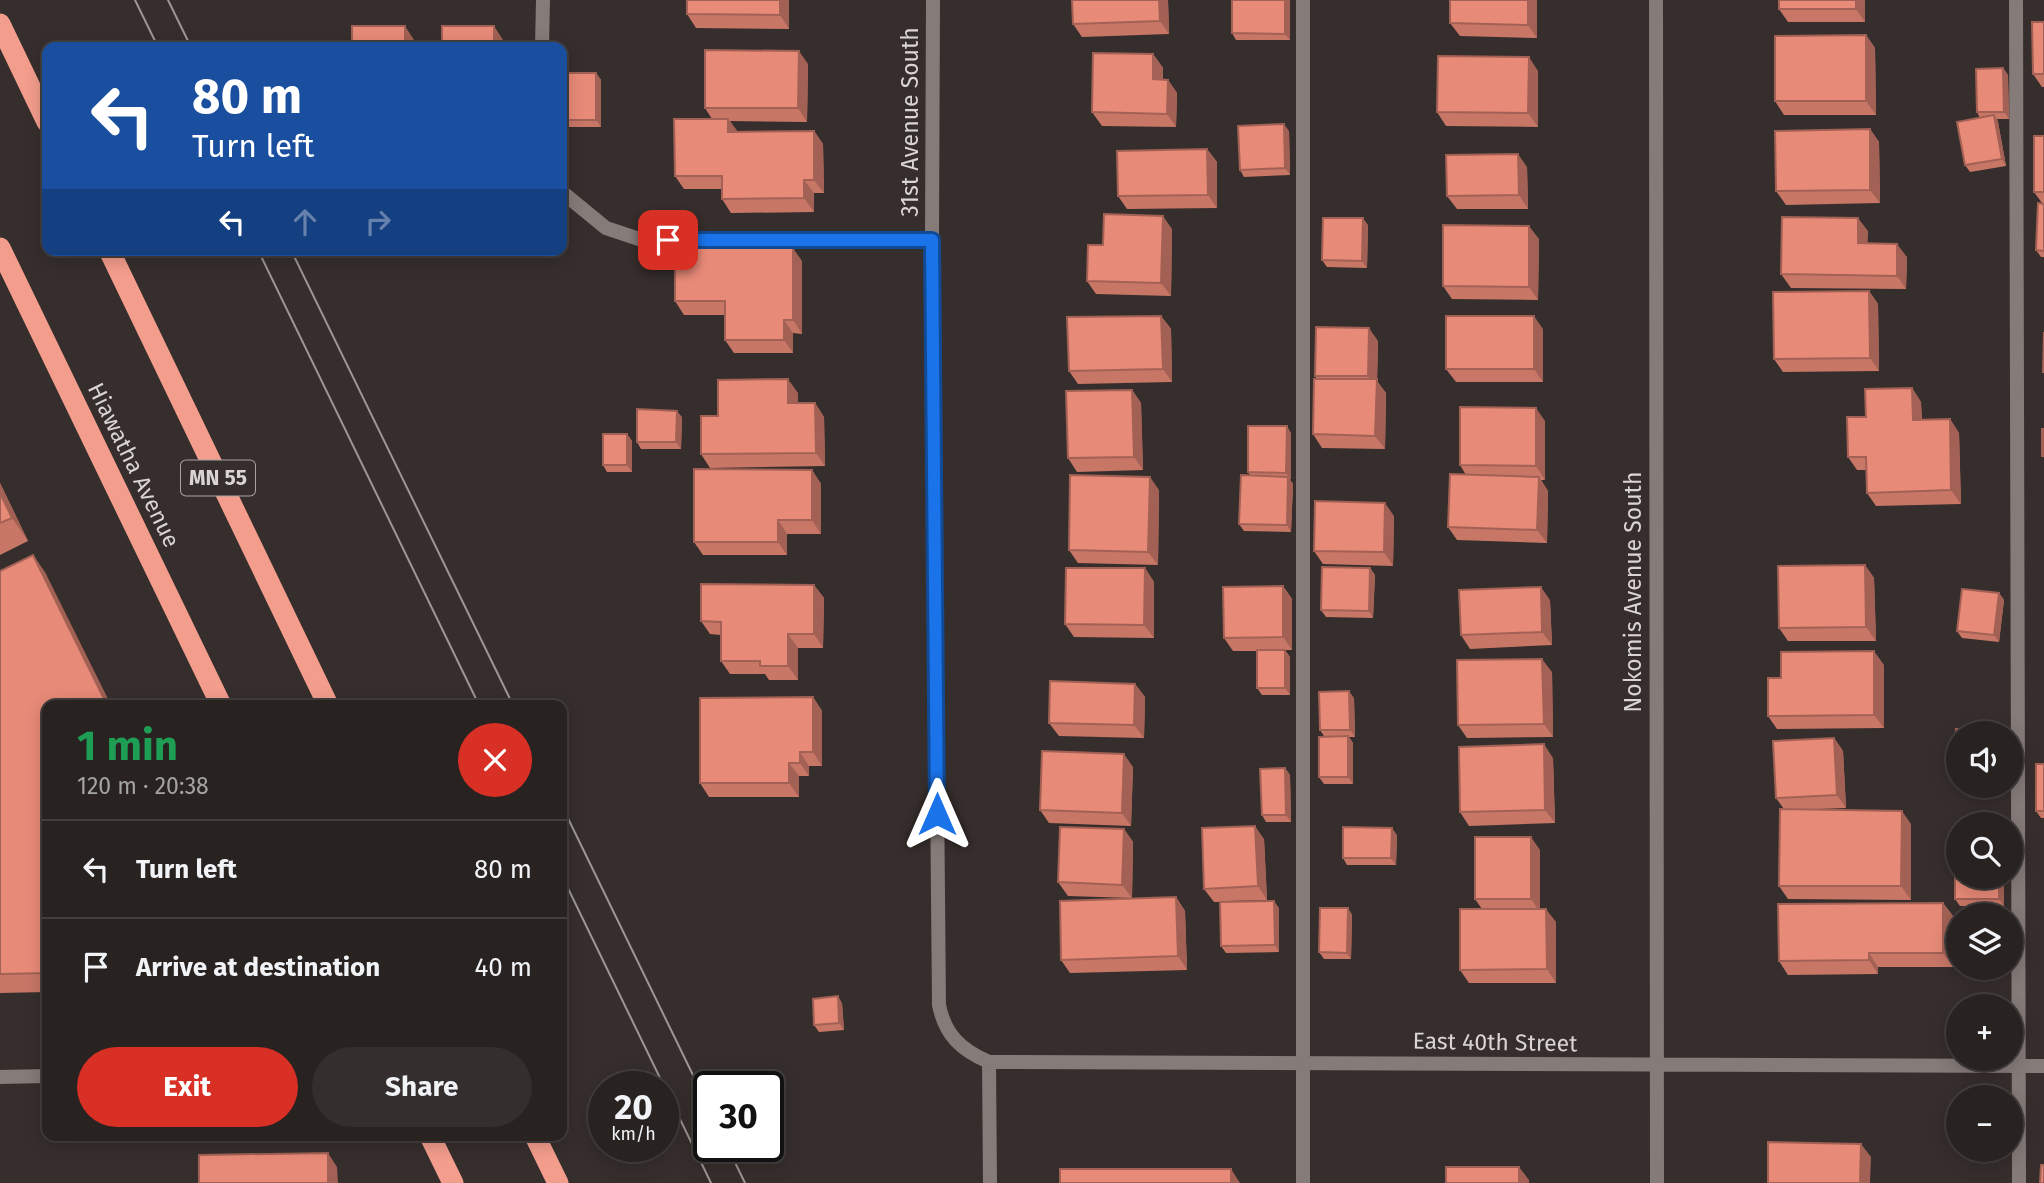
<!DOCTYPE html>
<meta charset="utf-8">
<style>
body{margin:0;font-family:"Fira Sans",sans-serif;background:#342f2e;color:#f1f3f6;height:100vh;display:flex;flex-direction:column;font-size:26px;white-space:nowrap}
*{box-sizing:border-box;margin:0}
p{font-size:23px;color:#a5a4a5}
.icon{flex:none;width:38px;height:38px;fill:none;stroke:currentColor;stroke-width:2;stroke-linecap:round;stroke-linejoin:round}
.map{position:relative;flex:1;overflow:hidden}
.drawer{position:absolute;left:42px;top:700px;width:525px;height:441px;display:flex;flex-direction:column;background:#282221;border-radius:14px;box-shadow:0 4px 18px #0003,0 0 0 2px #443f3f}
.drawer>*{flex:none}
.top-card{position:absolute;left:42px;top:42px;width:525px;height:214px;border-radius:14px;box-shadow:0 4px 18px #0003,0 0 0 2px #443f3f;background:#1a4fa0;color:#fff;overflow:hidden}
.controls{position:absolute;left:1946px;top:721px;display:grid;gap:14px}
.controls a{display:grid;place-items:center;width:77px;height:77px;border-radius:50%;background:#282221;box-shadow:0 4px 18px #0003,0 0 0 2px #443f3f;font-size:35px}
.speed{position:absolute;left:588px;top:1071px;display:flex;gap:14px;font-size:35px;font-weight:700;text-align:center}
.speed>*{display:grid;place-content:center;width:91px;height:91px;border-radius:50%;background:#282221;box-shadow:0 4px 18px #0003,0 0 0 2px #443f3f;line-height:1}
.speed small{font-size:18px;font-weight:400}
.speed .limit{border:4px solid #111;border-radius:10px;background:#fff;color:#111}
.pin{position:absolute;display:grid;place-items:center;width:60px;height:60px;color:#fff;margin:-30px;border-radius:14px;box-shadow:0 4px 10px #0006}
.me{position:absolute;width:77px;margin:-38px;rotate:0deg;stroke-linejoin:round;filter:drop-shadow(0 0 5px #0008)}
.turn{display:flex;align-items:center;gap:24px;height:147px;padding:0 35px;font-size:32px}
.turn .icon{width:91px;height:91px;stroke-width:2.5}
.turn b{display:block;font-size:49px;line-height:60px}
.lanes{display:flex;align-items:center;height:66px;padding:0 35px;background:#0003;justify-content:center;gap:35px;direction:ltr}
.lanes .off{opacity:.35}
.round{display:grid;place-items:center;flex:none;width:74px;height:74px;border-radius:37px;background:#342f2e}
.summary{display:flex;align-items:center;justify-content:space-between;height:119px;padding:0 35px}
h1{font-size:42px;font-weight:700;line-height:52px;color:#1e9e55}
.button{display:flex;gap:14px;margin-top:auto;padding:14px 35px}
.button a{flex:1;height:80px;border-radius:42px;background:#d93025;color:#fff;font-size:28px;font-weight:700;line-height:80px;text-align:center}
.button a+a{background:#342f2e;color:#f1f3f6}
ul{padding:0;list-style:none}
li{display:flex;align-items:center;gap:21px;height:98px;padding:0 35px;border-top:2px solid #443f3f}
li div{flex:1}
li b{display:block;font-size:26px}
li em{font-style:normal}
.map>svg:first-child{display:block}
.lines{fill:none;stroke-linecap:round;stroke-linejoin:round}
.lane{stroke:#857b79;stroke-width:14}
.street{stroke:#857b79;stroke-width:14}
.highway{stroke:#f39d8c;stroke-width:21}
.tram{stroke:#9d9695;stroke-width:2}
.wall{fill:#c87767}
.shaded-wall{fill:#a26154}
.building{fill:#e88a78;stroke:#a26154;stroke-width:2}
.route-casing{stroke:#114b97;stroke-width:18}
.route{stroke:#1a73e8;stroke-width:12}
.labels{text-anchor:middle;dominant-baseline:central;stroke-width:7;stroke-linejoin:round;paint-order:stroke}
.shield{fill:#362e2c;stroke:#a9a2a1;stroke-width:2}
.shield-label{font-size:21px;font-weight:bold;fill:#dad4d3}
.street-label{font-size:23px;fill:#dad4d3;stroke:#362e2c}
</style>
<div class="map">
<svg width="2044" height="1183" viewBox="0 0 2044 1183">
<rect width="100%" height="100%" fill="#362e2c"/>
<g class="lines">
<path class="lane" d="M2016,0L2019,1183
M542,47L543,0
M562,192L606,228L642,240H932
M989,1062L990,1183
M1303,1183V0"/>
<path class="street" d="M933,0L932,240L939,1005C945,1035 961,1050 989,1062L2044,1066
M1656,0L1657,1183
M0,1077L47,1076"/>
<path class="highway" d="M0,24L47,122
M0,248L221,705
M109,250L328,705
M430,1136L453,1183
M535,1136L558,1183"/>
<path class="tram" d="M135,0L158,47
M168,0L191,47
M258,250L479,705
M291,250L513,705
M562,806L709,1108
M562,876L711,1183
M727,1146L745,1183"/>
</g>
<path class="wall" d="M789,0V29L696,28L687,14Z
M1168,0L1169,34L1082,37L1073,24Z
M1290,0V40H1236L1232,33Z
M1537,0V38L1460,36L1450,23Z
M1865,0V22H1788L1779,9Z
M2044,22V87H2042L2033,74Z
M1866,35L1875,48L1876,115H1784L1775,101Z
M1153,54L1163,68V79L1168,80L1177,93L1176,127L1102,126L1092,112Z
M808,64L807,122L730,121L737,131H814L823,144L824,193H814V212L731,213L722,199V189H684L675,176L712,119L705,108Z
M2003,68L2008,75L2009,119H1997L1998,122L2006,166L1970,172L1965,165L1980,118L1977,112Z
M1538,71V127L1446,126L1437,112Z
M562,73H596L601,80V127H562Z
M1870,129L1879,142L1880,203L1786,205L1776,191Z
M1289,131L1290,175L1244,177L1240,170Z
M2044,136V257H2041L2036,250L2042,203L2034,192Z
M1207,149L1217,162V208L1127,209L1118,196Z
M1527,167L1528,209H1457L1447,196Z
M1368,225L1367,268L1327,267L1322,260Z
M1172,229L1171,296L1096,294L1087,281Z
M1868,231L1867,243L1907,257L1906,289L1791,288L1781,274Z
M1539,239L1538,300L1452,299L1443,286Z
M802,261V334L793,333V353H734L725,340V315H684L675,301Z
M1869,291L1878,304L1879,371L1783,372L1774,359Z
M1161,316L1171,329L1172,382L1078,384L1069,371Z
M1543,329V382H1456L1446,369Z
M1378,341L1377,381L1386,393L1385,449L1322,448L1313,434L1317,379L1315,376Z
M1912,388L1921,402L1922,420L1950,419L1959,433L1961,504L1876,506L1867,493L1866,470H1857L1848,457L1866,417Z
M1132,390L1141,403L1143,470L1077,472L1068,458Z
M798,393V403H815L824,417L825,466L710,468L701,454L718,416Z
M682,417L681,449H641L637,442Z
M1545,421V480H1541L1548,491L1547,543L1457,540L1448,527L1466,475L1460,465Z
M1291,433L1290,480L1293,484L1291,532L1244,531L1239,524L1250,475L1248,472Z
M627,434L632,441V472H607L603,465Z
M812,470L821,484V534H787V555H703L694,542Z
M0,483L28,541L0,555Z
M1159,490L1158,565L1078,563L1069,550Z
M1394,516L1393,566L1323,564L1314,551Z
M33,555L46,574L47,705V992L0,993V571Z
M1865,565L1874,578L1876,641H1788L1779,628Z
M1145,568L1154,582V638L1074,637L1065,624Z
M1370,568L1375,575L1373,618L1326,617L1321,610Z
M814,585L824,598L823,648H798V680H769L765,674H730L721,661V635L710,634L701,621Z
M1283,586L1292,599V650H1273H1285L1290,657V695H1262L1257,688V651H1233L1224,638Z
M1999,593L2004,600L1999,642L1962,638L1957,631Z
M1550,600L1552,645L1470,649L1461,635Z
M1884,665V728L1777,729L1768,716Z
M1552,672L1553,737L1467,738L1458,725Z
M1135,684L1145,697L1144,738L1059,736L1049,723Z
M813,697L822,711V766H809V776H799V797H709L700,783Z
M1354,698L1355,737H1349L1353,743V784H1324L1319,777L1324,736L1320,730Z
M1834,738L1843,751L1846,808L1817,809L1911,824V900L1788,899L1779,886L1784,809L1776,798Z
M1553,758L1555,823L1469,826L1460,812Z
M2044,764V818H2041L2036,811Z
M1133,767L1131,826L1049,823L1040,810Z
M1285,768L1290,775L1291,822H1266L1262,815Z
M1124,829L1133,842L1132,898L1068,896L1058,882Z
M1397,835L1396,865H1347L1343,858Z
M1264,839L1267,900L1227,901L1279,908V952L1226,953L1221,946L1220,902H1214L1204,889Z
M1540,850V909L1556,922V983H1469L1460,970L1482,909L1475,899Z
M2004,877V906H1960L1955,899Z
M1176,897L1185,911L1187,970L1070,973L1061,960Z
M1943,903L1953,916V967H1878V974L1788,975L1779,961Z
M1348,908L1352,915L1351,959H1324L1319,952Z
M842,1003L844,1030L819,1032L814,1025Z"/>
<path class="shaded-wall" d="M780,0H789V29L780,15Z
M1159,0H1168L1169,34L1160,21Z
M1285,0H1290V40L1285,34Z
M1528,0H1537V38L1528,25Z
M1856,0H1865V22L1856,9Z
M405,26L414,40V47H405Z
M494,26L503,40V47H494Z
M1866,35L1875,48L1876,115L1866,101Z
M799,51L808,64L807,122L798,108Z
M1153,54L1163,68L1162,92L1153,79Z
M1529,57L1538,71V127L1528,113Z
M2003,68L2008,75L2009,119L2004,112Z
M596,73L601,80V127L596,120Z
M1168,80L1177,93L1176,127L1167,114Z
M1994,115L1998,122L2006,166L2002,159Z
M728,119L738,132H728Z
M1284,124L1289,131L1290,175L1285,168Z
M1870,129L1879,142L1880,203L1870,190Z
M814,131L823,144L824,193L814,180Z
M1207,149L1217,162V208L1208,195Z
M1518,154L1527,167L1528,209L1519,195Z
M804,180L814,193V212L804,198Z
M1163,216L1172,229L1171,296L1161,283Z
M1363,218L1368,225L1367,268L1362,261Z
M1858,218L1868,231L1867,256L1858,243Z
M1529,226L1539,239L1538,300L1529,287Z
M1897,244L1907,257L1906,289L1897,276Z
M793,248L802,261V334L793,320Z
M1869,291L1878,304L1879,371L1870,358Z
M1161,316L1171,329L1172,382L1163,369Z
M1534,316L1543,329V382L1534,369Z
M784,320L793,333V353L784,340Z
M1369,328L1378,341L1377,381L1386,393L1385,449L1375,436L1376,388L1368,376Z
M788,379L798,393V417L788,403Z
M1912,388L1921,402L1922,433L1913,420Z
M1132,390L1141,403L1143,470L1134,457Z
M815,403L824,417L825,466L816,453Z
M1536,408L1545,421V480L1536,466Z
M677,411L682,417L681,449L676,442Z
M1950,419L1959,433L1961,504L1951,490Z
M1287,426L1291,433V480L1286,473Z
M627,434L632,441V472L627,465Z
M812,470L821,484V534L812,520Z
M1150,477L1159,490L1158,565L1148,552Z
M1288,477L1293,484L1291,532L1287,525Z
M1539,477L1548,491L1547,543L1537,530Z
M0,483L28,541L12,518L0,493Z
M1385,503L1394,516L1393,566L1384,552Z
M778,520L787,534V555L778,542Z
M33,555L46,574L111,705H107Z
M1865,565L1874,578L1876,641L1866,627Z
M1145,568L1154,582V638L1144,625Z
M1370,568L1375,575L1373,618L1369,611Z
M814,585L824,598L823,648L814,634Z
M1283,586L1292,599V650L1283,637Z
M1541,587L1550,600L1552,645L1542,632Z
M1999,593L2004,600L1999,642L1994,635Z
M788,634L798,648V680L788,666Z
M1285,650L1290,657V695L1285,688Z
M1874,651L1884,665V728L1874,715Z
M1542,659L1552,672L1553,737L1544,724Z
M1135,684L1145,697L1144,738L1134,725Z
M1349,691L1354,698L1355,737L1350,730Z
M813,697L822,711V766L813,752Z
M1348,736L1353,743V784L1348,777Z
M1834,738L1843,751L1846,808L1837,795Z
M1544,744L1553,758L1555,823L1545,810Z
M800,752L809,766V776L800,763Z
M1124,754L1133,767L1131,826L1122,813Z
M789,763L799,776V797L789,783Z
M1285,768L1290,775L1291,822L1286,815Z
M1902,811L1911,824V900L1901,886Z
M1255,826L1264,839L1267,900L1258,886Z
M1392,828L1397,835L1396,865L1391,858Z
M1124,829L1133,842L1132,898L1122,885Z
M1531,837L1540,850V912L1531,899Z
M1999,877H2004V906L1999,899Z
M1176,897L1185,911L1187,970L1178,956Z
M1274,901L1279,908V952L1275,945Z
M1943,903L1953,916V967L1943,953Z
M1348,908L1352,915L1351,959L1347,953Z
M1546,909L1556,922V983L1547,969Z
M1869,953L1878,967V974L1869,960Z
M838,996L842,1003L844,1030L839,1023Z
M1861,1144L1871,1157L1870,1183H1860Z
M328,1153L337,1167L338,1183H328Z
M1519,1167L1529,1180V1183H1519Z
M1231,1169L1240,1183H1231Z"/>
<path class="building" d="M687,0H780V15L687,14Z
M1072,0H1159L1160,21L1073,24Z
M1232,0H1285V34L1232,33Z
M1450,0H1528V25L1450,23Z
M1779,0H1856V9H1779Z
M2032,22H2044V74H2033Z
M352,26H405V47H352Z
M442,26H494V47H442Z
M1866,35V101H1775V36Z
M705,50L799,51L798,108H705Z
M1093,53L1153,54V79L1168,80L1167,114L1092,112Z
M1438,56L1529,57L1528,113L1437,112Z
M2003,68L2004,112H1977L1976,69Z
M562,73H596V120H562Z
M1994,115L2002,159L1965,165L1957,122Z
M674,119H728V132L814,131V180H804V198L722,199V176H675Z
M1284,124L1285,168L1240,170L1238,126Z
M1870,129V190L1776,191L1775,131Z
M2034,136H2044V192H2034Z
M1207,149L1208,195L1118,196L1117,151Z
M1518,154L1519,195L1447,196L1446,155Z
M2038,203L2044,204V251L2036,250Z
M1104,214L1163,216L1161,283L1087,281L1088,245H1103Z
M1782,217L1858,218V243L1897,244V276L1781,274Z
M1323,218H1363L1362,261L1322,260Z
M1443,225L1529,226V287L1443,286Z
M675,248H793V320H784V340H725V301H675Z
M1869,291L1870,358L1774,359L1773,292Z
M1161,316L1163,369L1069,371L1067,317Z
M1446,316H1534V369H1446Z
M1316,327L1369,328L1368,376H1315Z
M2044,332V372H2043Z
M788,379V403H815L816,453L701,454V416H718V380Z
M1314,379H1377L1375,436L1313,434Z
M1912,388L1913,420L1950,419L1951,490L1867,493L1866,457H1848L1847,417H1866L1865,389Z
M1132,390L1134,457L1068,458L1066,391Z
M1460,407L1536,408V466L1460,465Z
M637,409L677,411L676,442H637Z
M1248,426H1287L1286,473L1248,472Z
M2042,429H2044V456H2042Z
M603,434H627V465H603Z
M694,469L812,470V520H778V542H694Z
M1450,474L1539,477L1537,530L1448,527Z
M1070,475L1150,477L1148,552L1069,550Z
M1241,475L1288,477L1287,525L1239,524Z
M0,493L12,518L0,523Z
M1315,501L1385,503L1384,552L1314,551Z
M33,555L107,705H47V973L0,974V571Z
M1865,565L1866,627L1779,628L1778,566Z
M1322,567L1370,568L1369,611L1321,610Z
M1066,568H1145L1144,625L1065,624Z
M701,584L814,585V634H788V666H760V661H721V622L701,621Z
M1283,586V637L1224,638L1223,587Z
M1541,587L1542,632L1461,635L1459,590Z
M1962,589L1999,593L1994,635L1957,631Z
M1257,650H1285V688H1257Z
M1874,651V715L1768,716V678H1781V652Z
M1542,659L1544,724L1458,725L1457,660Z
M1050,681L1135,684L1134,725L1049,723Z
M1349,691L1350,730H1320L1319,692Z
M813,697V752H800V763H789V783H700V698Z
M1956,729L2004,730V733H1958V772H1955Z
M1348,736V777H1319V737Z
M1834,738L1837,795L1776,798L1773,741Z
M1544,744L1545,810L1460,812L1459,747Z
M1042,751L1124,754L1122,813L1040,810Z
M2036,764H2044V811H2036Z
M1285,768L1286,815H1262L1260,769Z
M1780,809L1902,811L1901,886H1779Z
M1255,826L1258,886L1204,889L1202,828Z
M1060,827L1124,829L1122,885L1058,882Z
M1343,827L1392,828L1391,858H1343Z
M1475,837H1531V899H1475Z
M1955,855H1958V877H1999V899H1955Z
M1176,897L1178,956L1061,960L1060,901Z
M1274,901L1275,945L1221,946L1220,902Z
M1943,903V953H1869V960L1779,961L1778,904Z
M1320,908H1348L1347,953L1319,952Z
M1460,909H1546L1547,969L1460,970Z
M838,996L839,1023L814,1025L813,999Z
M1768,1142L1861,1144L1860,1183H1768Z
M328,1153V1183H199V1155Z
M2041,1165H2044V1183H2040Z
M1446,1167H1519V1183H1446Z
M1060,1169H1231V1183H1060Z"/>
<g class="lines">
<g class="route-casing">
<path id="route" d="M668,240H932L937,814"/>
</g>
<use href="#route" class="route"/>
</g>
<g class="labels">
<rect class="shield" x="181" y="460.5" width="74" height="35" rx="5"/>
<g class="shield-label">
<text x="218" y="478">MN 55</text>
</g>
<g class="street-label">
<text transform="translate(910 122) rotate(-90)">31st Avenue South</text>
<text transform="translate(134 465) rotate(64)">Hiawatha Avenue</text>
<text transform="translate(1633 592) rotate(-90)">Nokomis Avenue South</text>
<text transform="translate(1495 1042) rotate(1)">East 40th Street</text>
</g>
</g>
</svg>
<div class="controls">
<a><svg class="icon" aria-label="sound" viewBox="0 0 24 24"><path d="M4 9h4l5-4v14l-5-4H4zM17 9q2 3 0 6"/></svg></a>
<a><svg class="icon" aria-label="search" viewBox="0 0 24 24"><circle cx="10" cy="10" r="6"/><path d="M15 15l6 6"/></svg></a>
<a><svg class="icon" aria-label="layers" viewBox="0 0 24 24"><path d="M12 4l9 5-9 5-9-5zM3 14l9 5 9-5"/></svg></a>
<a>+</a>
<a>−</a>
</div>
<div class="speed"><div>20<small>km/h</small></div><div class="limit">30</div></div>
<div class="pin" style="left:668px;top:240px;background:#d93025"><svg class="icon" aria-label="arrive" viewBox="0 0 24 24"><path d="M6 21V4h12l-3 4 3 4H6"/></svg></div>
<svg class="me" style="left:937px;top:814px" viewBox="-20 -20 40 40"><path d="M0-17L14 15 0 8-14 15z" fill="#1a73e8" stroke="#fff" stroke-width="4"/></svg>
<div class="top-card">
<div class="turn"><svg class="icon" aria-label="left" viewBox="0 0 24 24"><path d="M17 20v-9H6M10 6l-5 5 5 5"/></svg><div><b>80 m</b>Turn left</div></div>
<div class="lanes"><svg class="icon" aria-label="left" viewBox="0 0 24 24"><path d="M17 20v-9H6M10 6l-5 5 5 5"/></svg><svg class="icon off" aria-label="ahead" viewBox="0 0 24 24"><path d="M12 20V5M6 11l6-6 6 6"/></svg><svg class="icon off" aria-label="right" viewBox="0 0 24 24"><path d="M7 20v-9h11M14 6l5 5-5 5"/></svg></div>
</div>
<section class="drawer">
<div class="summary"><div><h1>1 min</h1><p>120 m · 20:38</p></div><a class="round" style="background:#d93025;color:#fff"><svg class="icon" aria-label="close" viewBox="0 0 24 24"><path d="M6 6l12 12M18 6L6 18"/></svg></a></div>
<ul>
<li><svg class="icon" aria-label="left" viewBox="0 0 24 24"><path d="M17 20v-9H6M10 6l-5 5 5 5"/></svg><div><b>Turn left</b></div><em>80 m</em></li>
<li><svg class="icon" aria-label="arrive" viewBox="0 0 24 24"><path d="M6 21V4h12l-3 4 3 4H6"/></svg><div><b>Arrive at destination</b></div><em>40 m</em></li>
</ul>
<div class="button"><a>Exit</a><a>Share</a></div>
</section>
</div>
